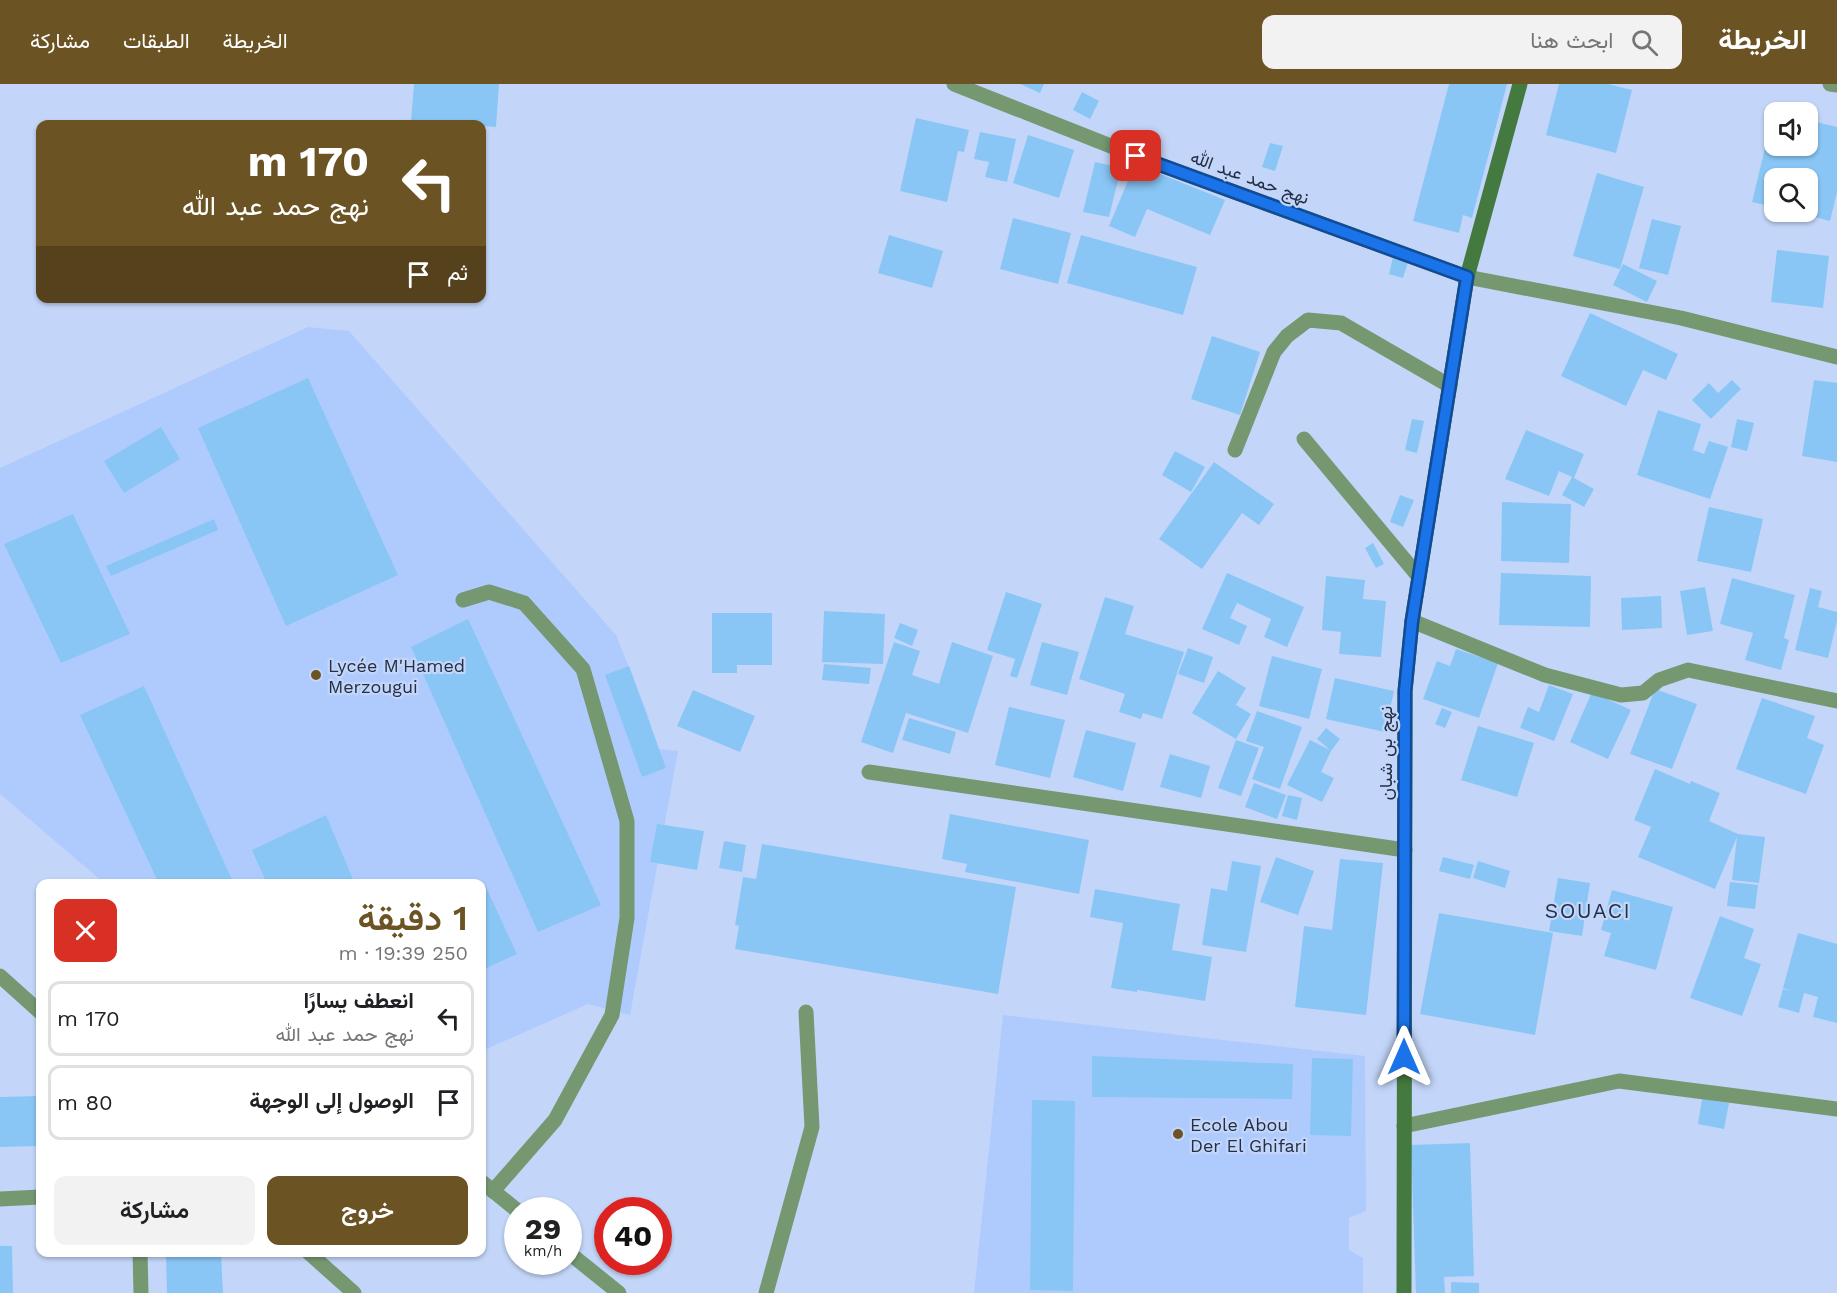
<!DOCTYPE html>
<html lang="ar">
<meta charset="utf-8">
<style>
body{margin:0;font-family:"Work Sans",Vazirmatn,sans-serif;background:#f2f2f2;color:#202124;direction:rtl;height:100vh;display:flex;flex-direction:column;font-size:22px;white-space:nowrap}
*{box-sizing:border-box;margin:0}
p{font-size:20px;color:#757577}
.icon{flex:none;width:33px;height:33px;fill:none;stroke:currentColor;stroke-width:2;stroke-linecap:round;stroke-linejoin:round}
.map{position:relative;flex:1;overflow:hidden;direction:ltr}
.sheet{position:absolute;left:36px;top:795px;width:450px;height:378px;display:flex;flex-direction:column;background:#fff;border-radius:12px;box-shadow:0 2px 4px #0004;direction:rtl}
.sheet>*{flex:none}
.top-card{position:absolute;left:36px;top:36px;width:450px;height:183px;border-radius:12px;box-shadow:0 2px 4px #0004;direction:rtl;background:#6b5323;color:#fff;overflow:hidden}
.buttons{position:absolute;left:1764px;top:18px;display:grid;gap:12px}
.buttons a{display:grid;place-items:center;width:54px;height:54px;border-radius:12px;background:#fff;box-shadow:0 2px 4px #0004;font-size:30px}
.speed{position:absolute;left:504px;top:1113px;display:flex;gap:12px;font-size:30px;font-weight:700;text-align:center}
.speed>*{display:grid;place-content:center;width:78px;height:78px;border-radius:50%;background:#fff;box-shadow:0 2px 4px #0004;line-height:1}
.speed small{font-size:15px;font-weight:400}
.speed .limit{border:9px solid #d22;background:#fff;color:#111}
.pin{position:absolute;display:grid;place-items:center;width:51px;height:51px;color:#fff;margin:-26px;border-radius:12px;box-shadow:0 3px 9px #0006}
.me{position:absolute;width:66px;margin:-33px;rotate:0deg;stroke-linejoin:round;filter:drop-shadow(0 0 4px #0008)}
.turn{display:flex;align-items:center;gap:21px;height:126px;padding:0 18px;font-size:27px}
.turn .icon{width:78px;height:78px;stroke-width:2.5}
.turn b{display:block;font-size:42px;line-height:51px}
.then{display:flex;align-items:center;height:57px;padding:0 18px;background:#0003;gap:12px;font-size:22px}
.round{display:grid;place-items:center;flex:none;width:63px;height:63px;border-radius:12px;background:#f2f2f2}
.headline{display:flex;align-items:center;justify-content:space-between;height:102px;padding:0 18px}
h1{font-size:36px;font-weight:600;line-height:45px;color:#6b5323}
.primary-button{display:flex;gap:12px;margin-top:auto;padding:12px 18px}
.primary-button a{flex:1;height:69px;border-radius:12px;background:#6b5323;color:#fff;font-size:24px;font-weight:600;line-height:69px;text-align:center}
.primary-button a+a{background:#f2f2f2;color:#202124}
ul{padding:0;list-style:none}
li{display:flex;align-items:center;gap:18px;height:75px;margin:0 12px 9px;padding:0 6px;border:3px solid #e0e0e0;border-radius:12px}
li div{flex:1}
li b{display:block;font-size:22px}
li em{font-style:normal}
header{display:flex;align-items:center;gap:36px;box-sizing:border-box;height:84px;padding:0 30px;background:#6b5323;color:#fff}
header strong{font-size:28px}
nav{display:flex;gap:33px;margin-inline-start:auto;font-size:21px}
.search{width:420px;height:54px;background:#f2f2f2;display:flex;align-items:center;gap:15px;box-sizing:border-box;padding:0 21px;border-radius:12px;color:#757577;font-size:22px}
.map>svg:first-child{display:block}
.built{fill:#afcbfe}
.building{fill:#89c6f5}
.lines{fill:none;stroke-linecap:round;stroke-linejoin:round}
.lane{stroke:#759871;stroke-width:15}
.street{stroke:#759871;stroke-width:15}
.secondary{stroke:#44793f;stroke-width:15}
.route-casing{stroke:#114b97;stroke-width:15}
.route{stroke:#1a73e8;stroke-width:10}
.poi-dot{fill:#6b5323;stroke:#c3d6f9;stroke-width:2}
.labels{text-anchor:middle;dominant-baseline:central;stroke-width:4.5;stroke-linejoin:round;paint-order:stroke}
.street-label{font-size:18px;fill:#232f45;stroke:#c3d6f9}
.poi-label{font-size:18px;fill:#232f45;stroke:#c3d6f9;text-anchor:start}
.quarter-label{font-size:21px;letter-spacing:1.5px;fill:#232f45;stroke:#c3d6f9}
</style>
<header>
<strong>الخريطة</strong>
<div class="search"><svg class="icon" aria-label="search" viewBox="0 0 24 24"><circle cx="10" cy="10" r="6"/><path d="M15 15l6 6"/></svg>ابحث هنا</div>
<nav><a>الخريطة</a><a>الطبقات</a><a>مشاركة</a></nav>
</header>
<div class="map">
<svg width="1837" height="1209" viewBox="0 0 1837 1209">
<rect width="100%" height="100%" fill="#c3d6f9"/>
<path class="built" d="M308,243L349,247L616,551L648,631L657,665L678,667L630,931L588,920L482,967V800L104,799L0,710V384Z
M1003,931L1365,972L1366,1127L1349,1134V1166L1363,1174V1209H974Z"/>
<path class="building" d="M414,0H499L496,43L482,42V40L411,37Z
M1020,0H1044L1040,9Z
M1449,0H1507L1472,134L1463,131L1459,149L1413,137Z
M1559,0H1608L1632,6L1616,69L1546,51Z
M1082,8L1099,17L1090,35L1073,26Z
M1774,27V62H1808V36L1837,43V108L1830,137L1795,128H1808V94H1774V123L1752,118Z
M916,34L969,46L964,68L958,67L947,118L900,107Z
M980,48L1016,55L1007,98L985,93L989,78L974,75Z
M1028,51L1074,66L1059,114L1013,99Z
M1270,59L1283,62L1275,87L1262,83Z
M1095,78L1121,84L1109,133L1083,128Z
M1135,80L1225,116L1210,151L1147,125L1135,153L1109,142Z
M1597,89L1644,103L1620,185L1573,172Z
M1013,134L1071,149L1058,200L1000,185Z
M1652,135L1681,142L1668,191L1639,184Z
M889,151L943,167L932,204L878,189Z
M1081,151L1197,183L1183,231L1067,199Z
M1777,166L1829,172L1823,224L1771,218Z
M1393,173L1408,178L1403,194L1389,190Z
M1623,180L1657,197L1647,218L1613,201Z
M1590,229L1678,270L1666,296L1643,286L1626,322L1561,292Z
M1212,252L1260,268L1240,331L1191,315Z
M308,294L398,491L286,542L198,344Z
M1732,296L1741,305L1711,335L1692,316L1709,299L1718,309Z
M1814,296L1837,299V378L1802,372Z
M1658,326L1701,340L1693,366L1704,370L1709,357L1728,363L1710,415L1637,391Z
M1412,335L1424,337L1417,369L1405,366Z
M1737,335L1754,339L1747,367L1731,363Z
M161,343L180,375L124,409L104,377Z
M1526,346L1584,370L1574,394L1594,405L1584,423L1562,411L1572,393L1559,387L1549,412L1505,395Z
M1175,367L1205,383L1191,408L1162,391Z
M1214,378L1274,420L1259,441L1242,429L1202,485L1159,455Z
M1400,411L1414,416L1403,443L1390,438Z
M1502,418L1571,420L1569,479L1501,477Z
M1709,423L1763,435L1751,488L1697,477Z
M73,430L130,550L61,579L4,460Z
M214,435L218,446L111,492L106,482Z
M1373,459L1384,480L1376,484L1365,464Z
M1227,489L1304,523L1287,563L1264,553L1271,535L1237,519L1230,534L1247,542L1239,561L1202,545Z
M1501,489L1591,492L1590,543L1499,541Z
M1326,492L1365,496L1363,515L1386,517L1381,573L1339,570L1341,548L1322,546Z
M1732,494L1795,511L1784,554L1789,556L1781,586L1745,576L1753,549L1720,540Z
M1705,503L1713,547L1687,551L1680,507Z
M1810,504L1822,507L1818,523L1837,528V537L1828,574L1795,566Z
M1006,508L1042,520L1017,594L1010,592L1015,575L987,566Z
M1661,512L1662,544L1622,546L1621,514Z
M1105,513L1134,522L1125,550L1184,568L1162,635L1143,629L1141,635L1119,628L1125,610L1079,595Z
M824,527L885,530L883,580L822,578Z
M712,529H772V581H737V589H712Z
M468,535L601,821L538,848L411,563Z
M900,539L918,546L912,562L894,554Z
M894,558L920,567L912,591L939,600L952,558L993,572L968,649L906,629L893,669L861,658Z
M1042,558L1079,568L1067,611L1030,601Z
M1188,564L1213,573L1204,599L1178,590Z
M1456,565L1498,579L1479,634L1423,615L1437,577L1450,582Z
M1272,572L1322,585L1309,635L1259,622Z
M824,580L871,584L869,600L822,596Z
M629,582L666,684L642,693L605,591Z
M1218,587L1246,604L1236,621L1251,630L1236,655L1192,629Z
M1335,594L1394,607L1385,648L1326,635Z
M1549,601L1573,610L1554,657L1520,644L1528,623L1539,628Z
M144,602L234,800H159L80,631Z
M1655,605L1697,620L1672,685L1630,670Z
M693,606L755,632L740,668L677,642Z
M1592,608L1631,626L1608,675L1570,658Z
M1762,614L1815,632L1807,654L1824,661L1806,710L1736,685Z
M1009,623L1065,636L1050,694L995,681Z
M1442,624L1452,628L1445,644L1435,640Z
M1257,627L1302,643L1280,705L1252,695L1264,663L1246,657Z
M909,634L956,648L950,670L902,656Z
M1478,642L1534,659L1517,713L1461,696Z
M1326,644L1340,655L1331,667L1321,688L1334,694L1322,718L1287,701L1310,656L1330,666L1317,655Z
M1086,646L1136,659L1123,707L1073,693Z
M1236,656L1259,664L1241,712L1218,704Z
M1170,670L1210,682L1201,714L1160,703Z
M1655,685L1690,700L1691,697L1720,709L1709,737L1738,750L1765,753L1759,799L1732,796L1737,753L1715,805L1638,773L1651,743L1634,736Z
M1254,699L1286,711L1277,735L1245,723Z
M1288,711L1302,714L1297,736L1282,732Z
M950,730L1089,756L1079,810L965,788L967,780L942,775Z
M326,731L355,800H267L252,766Z
M657,740L704,747L697,786L650,778Z
M724,757L746,761L742,788L719,784Z
M762,760L1016,803L998,910L735,865L739,842L735,841L743,793L756,795Z
M1276,773L1314,787L1298,831L1260,818Z
M1443,773L1474,781L1470,795L1439,787Z
M1340,775L1383,779L1366,931L1295,923L1304,842L1332,846Z
M1232,777L1261,782L1246,868L1202,861L1211,804L1227,807Z
M1478,777L1510,787L1505,804L1473,794Z
M1558,794L1590,799L1582,852L1549,847Z
M1730,798L1758,801L1755,825L1727,822Z
M485,801L517,870L482,886V802Z
M1095,805L1180,820L1172,866L1212,873L1205,917L1137,906V908L1111,904L1123,839L1090,833Z
M1612,806L1673,823L1656,886L1604,872L1611,849L1601,846Z
M1439,829L1553,849L1535,951L1420,930Z
M1720,832L1754,845L1744,874L1761,880L1742,932L1690,914Z
M1798,849L1837,860V939L1813,933L1818,913L1804,909L1799,929L1778,923L1783,905L1791,907L1783,904Z
M1092,972L1293,980L1292,1015L1092,1013Z
M1312,974L1353,975L1351,1052L1310,1051Z
M40,1012V1062L0,1063V1013Z
M1702,1015L1729,1019L1724,1045L1698,1040Z
M1032,1016L1075,1017L1073,1207L1030,1206Z
M1470,1059L1474,1192L1444,1193L1445,1209H1416L1411,1061Z
M0,1162H12L13,1209H0Z
M221,1169L223,1209H167L166,1171Z
M1451,1198L1479,1199V1209H1451Z"/>
<g class="lines">
<path class="lane" d="M1830,0L1837,1
M463,516L489,508L524,519L583,585L627,737V834L612,931L555,1036L493,1107
M766,1209L812,1043L806,928"/>
<path class="street" d="M954,0L1136,72L1467,193L1681,234L1837,273
M1304,355L1419,493
M1235,366L1274,268L1287,252L1308,236L1341,239L1450,302
M1412,537L1545,591L1621,611L1643,609L1659,596L1688,586L1837,617
M869,688L1405,766
M0,892L40,928
M1404,1042L1619,997L1837,1025
M482,1098L518,1127
M0,1115L40,1113
M140,1168L141,1209
M308,1168L354,1209
M568,1168L619,1209"/>
<path class="secondary" d="M1404,1209L1405,607L1412,537L1467,193L1520,0"/>
</g>
<g class="lines">
<g class="route-casing">
<path id="route" d="M1136,72L1467,193L1412,537L1405,607L1404,973"/>
</g>
<use href="#route" class="route"/>
</g>
<g class="poi-dot">
<circle cx="316" cy="591" r="6"/>
<circle cx="1178" cy="1050" r="6"/>
</g>
<g class="labels">
<g class="street-label">
<text transform="translate(1250 93) rotate(20)">نهج حمد عبد الله</text>
<text transform="translate(1385 669) rotate(-90)">نهج بن شبان</text>
</g>
<g class="poi-label">
<text x="328" y="581">Lycée M'Hamed<tspan x="328" dy="21">Merzougui</tspan></text>
<text x="1190" y="1040">Ecole Abou<tspan x="1190" dy="21">Der El Ghifari</tspan></text>
</g>
<g class="quarter-label">
<text x="1588" y="826">SOUACI</text>
</g>
</g>
</svg>
<div class="buttons">
<a><svg class="icon" aria-label="sound" viewBox="0 0 24 24"><path d="M4 9h4l5-4v14l-5-4H4zM17 9q2 3 0 6"/></svg></a>
<a><svg class="icon" aria-label="search" viewBox="0 0 24 24"><circle cx="10" cy="10" r="6"/><path d="M15 15l6 6"/></svg></a>
</div>
<div class="speed"><div>29<small>km/h</small></div><div class="limit">40</div></div>
<div class="pin" style="left:1136px;top:72px;background:#d93025"><svg class="icon" aria-label="arrive" viewBox="0 0 24 24"><path d="M6 21V4h12l-3 4 3 4H6"/></svg></div>
<svg class="me" style="left:1404px;top:973px" viewBox="-20 -20 40 40"><path d="M0-17L14 15 0 8-14 15z" fill="#1a73e8" stroke="#fff" stroke-width="4"/></svg>
<div class="top-card">
<div class="turn"><svg class="icon" aria-label="left" viewBox="0 0 24 24"><path d="M17 20v-9H6M10 6l-5 5 5 5"/></svg><div><b>170 m</b>نهج حمد عبد الله</div></div>
<div class="then">ثم<svg class="icon" aria-label="arrive" viewBox="0 0 24 24"><path d="M6 21V4h12l-3 4 3 4H6"/></svg></div>
</div>
<section class="sheet">
<div class="headline"><div><h1>1 دقيقة</h1><p>250 m · 19:39</p></div><a class="round" style="background:#d93025;color:#fff"><svg class="icon" aria-label="close" viewBox="0 0 24 24"><path d="M6 6l12 12M18 6L6 18"/></svg></a></div>
<ul>
<li><svg class="icon" aria-label="left" viewBox="0 0 24 24"><path d="M17 20v-9H6M10 6l-5 5 5 5"/></svg><div><b>انعطف يسارًا</b><p>نهج حمد عبد الله</p></div><em>170 m</em></li>
<li><svg class="icon" aria-label="arrive" viewBox="0 0 24 24"><path d="M6 21V4h12l-3 4 3 4H6"/></svg><div><b>الوصول إلى الوجهة</b></div><em>80 m</em></li>
</ul>
<div class="primary-button"><a>خروج</a><a>مشاركة</a></div>
</section>
</div>
